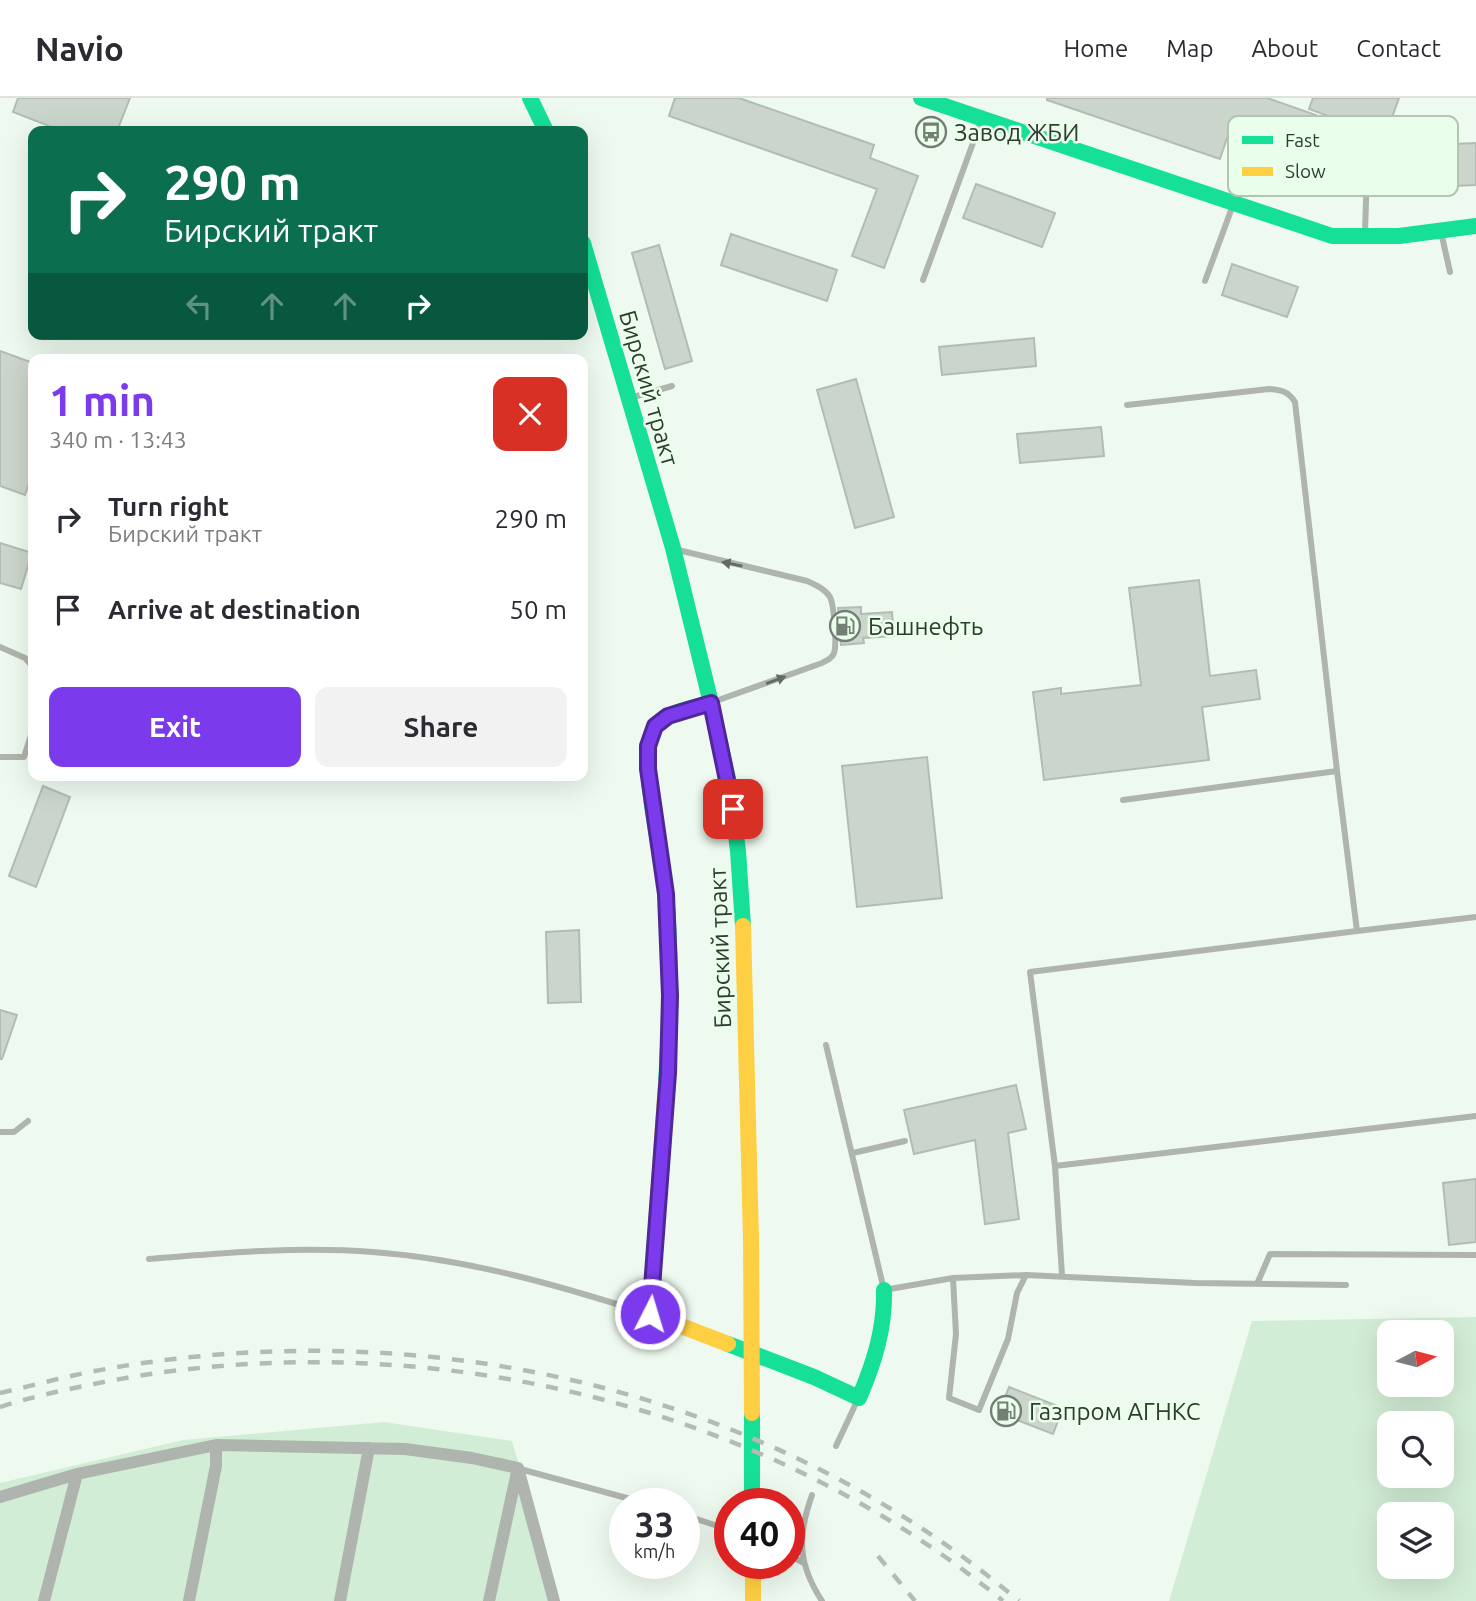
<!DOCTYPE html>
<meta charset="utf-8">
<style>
body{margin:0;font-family:Ubuntu,sans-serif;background:#f2f2f3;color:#2b2b33;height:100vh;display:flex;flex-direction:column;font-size:26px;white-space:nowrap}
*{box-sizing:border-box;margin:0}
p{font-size:23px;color:#7c7c81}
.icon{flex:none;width:38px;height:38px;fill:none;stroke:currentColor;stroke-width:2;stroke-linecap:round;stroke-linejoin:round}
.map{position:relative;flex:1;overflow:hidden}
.details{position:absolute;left:28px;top:256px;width:560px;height:427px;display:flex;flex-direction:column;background:#fff;border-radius:14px;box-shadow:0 7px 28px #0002}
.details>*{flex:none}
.guide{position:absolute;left:28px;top:28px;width:560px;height:214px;border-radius:14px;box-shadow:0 7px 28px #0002;background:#0b6e4f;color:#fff;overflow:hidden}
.needle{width:46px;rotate:83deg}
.buttons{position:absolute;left:1377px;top:1222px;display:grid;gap:14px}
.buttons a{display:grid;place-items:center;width:77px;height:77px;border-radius:14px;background:#fff;box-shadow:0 7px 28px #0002;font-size:35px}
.speed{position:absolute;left:609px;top:1390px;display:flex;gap:14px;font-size:35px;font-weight:700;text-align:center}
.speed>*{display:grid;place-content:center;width:91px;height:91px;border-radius:50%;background:#fff;box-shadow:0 7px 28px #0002;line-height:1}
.speed small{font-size:18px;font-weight:400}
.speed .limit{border:10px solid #d22;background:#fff;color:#111}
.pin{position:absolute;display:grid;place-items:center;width:60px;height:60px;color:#fff;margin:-30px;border-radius:14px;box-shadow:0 4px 10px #0006}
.me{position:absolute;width:77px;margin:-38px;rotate:5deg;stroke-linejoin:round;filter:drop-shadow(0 0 5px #0008)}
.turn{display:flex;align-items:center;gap:24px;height:147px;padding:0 21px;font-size:32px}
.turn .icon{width:91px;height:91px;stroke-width:2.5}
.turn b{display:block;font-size:49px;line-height:60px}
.lanes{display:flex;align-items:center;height:66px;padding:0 21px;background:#0003;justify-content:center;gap:35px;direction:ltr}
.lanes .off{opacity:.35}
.round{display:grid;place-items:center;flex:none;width:74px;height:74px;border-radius:14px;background:#f2f2f3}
.overview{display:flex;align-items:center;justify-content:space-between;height:119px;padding:0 21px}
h1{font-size:42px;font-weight:700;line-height:52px;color:#7c3aed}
.cta{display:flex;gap:14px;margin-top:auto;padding:14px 21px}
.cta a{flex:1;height:80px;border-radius:14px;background:#7c3aed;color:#fff;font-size:28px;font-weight:700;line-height:80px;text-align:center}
.cta a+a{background:#f2f2f3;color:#2b2b33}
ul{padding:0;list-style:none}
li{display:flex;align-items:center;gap:21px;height:91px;padding:0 21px}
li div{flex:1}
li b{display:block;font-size:26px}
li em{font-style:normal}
header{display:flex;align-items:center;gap:42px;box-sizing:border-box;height:98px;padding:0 35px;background:#fff;border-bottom:2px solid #e1e1e2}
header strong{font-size:33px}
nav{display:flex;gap:38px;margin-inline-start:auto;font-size:24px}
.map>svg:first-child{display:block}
.green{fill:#d2edd5;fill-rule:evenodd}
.building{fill:#cbd5cc;stroke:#b2bcb3;stroke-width:2}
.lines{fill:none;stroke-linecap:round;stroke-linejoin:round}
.lane{stroke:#afb4af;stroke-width:6}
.street{stroke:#afb4af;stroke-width:12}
.fast{stroke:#16e098;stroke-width:16}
.slow{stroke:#ffcf43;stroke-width:16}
.rail{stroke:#b4bbb4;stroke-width:4.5;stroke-dasharray:12 12;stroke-linecap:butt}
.oneway{fill:#636b64}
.route-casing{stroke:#51269a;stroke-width:18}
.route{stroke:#7c3aed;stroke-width:12}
.labels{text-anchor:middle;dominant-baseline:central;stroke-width:5;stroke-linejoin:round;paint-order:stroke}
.poi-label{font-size:24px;fill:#313b32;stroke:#e9ffeb;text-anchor:start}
.street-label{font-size:24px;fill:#313b32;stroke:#e9ffeb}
.key{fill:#e9ffeb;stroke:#b2c4b4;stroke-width:2}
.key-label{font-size:19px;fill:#313b32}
</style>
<header>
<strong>Navio</strong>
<nav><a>Home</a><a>Map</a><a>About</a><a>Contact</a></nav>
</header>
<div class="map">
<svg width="1476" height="1503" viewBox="0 0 1476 1503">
<rect width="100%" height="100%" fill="#eefaef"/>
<path class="green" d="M1476,1219V1503H1169L1252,1223ZM1390,1234H1442V1286H1390ZM1390,1325H1442V1377H1390ZM1390,1416H1442V1468H1390Z
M384,1324L512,1343L560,1503H0V1385L183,1342Z"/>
<path class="building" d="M18,0H130L117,33H62L13,14Z
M675,0H739L874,47L870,60L918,78L884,170L852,158L877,91L669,18Z
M1047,0H1267L1316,17L1305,50L1232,25L1220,61L1047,2Z
M1313,0H1399L1385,39L1309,11Z
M1476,45V87L1392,91L1390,49Z
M976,86L1055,115L1042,149L963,120Z
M731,136L837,172L827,203L721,167Z
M659,147L692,263L665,271L632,155Z
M1232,166L1298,189L1287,219L1222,197Z
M1034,240L1036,268L942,277L939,249Z
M0,253L33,265V374L25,397L0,388Z
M856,281L894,419L855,430L817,292Z
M1101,329L1104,358L1020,365L1017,336Z
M0,445L32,455L21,491L0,485Z
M1199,482L1210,578L1256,572L1260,601L1202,609L1209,662L1044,682L1033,594L1061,590V596L1141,587L1129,490Z
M861,509V516L892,514L894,538L863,540L864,545L841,547L838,510Z
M927,659L942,800L857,809L842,668Z
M43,688L70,699L36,789L9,778Z
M579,832L581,904L548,905L546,834Z
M0,912L17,917L2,961H0Z
M1016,987L1026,1031L1008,1035L1019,1121L985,1126L975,1042L914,1056L904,1012Z
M1476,1081V1144L1449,1147L1443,1085Z
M1009,1289L1063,1310L1053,1336L999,1315Z"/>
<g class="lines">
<path class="lane" d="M1441,134L1450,174
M1365,135L1367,71
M923,182L981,23
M1205,183L1233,107
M630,300L672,288
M1127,307L1269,291C1281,292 1288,293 1295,304L1337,673
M678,452L807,483C816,487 825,491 830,499C834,507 837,547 834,555C832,561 827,562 822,565L713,604
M0,549L25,560L33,569
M0,659H24L33,631
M80,677L87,680
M1357,833L1476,819
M826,947L884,1192L953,1180L1026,1177L1017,1195L1008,1241L979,1312L949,1300L956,1236L953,1180
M0,1034H14L28,1023
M853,1055L905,1043
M1055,1068L1030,874L1357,833L1337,673L1123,702
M149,1161C223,1155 298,1148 373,1154C467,1161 558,1187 648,1216
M1026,1177L1195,1185L1346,1187
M1062,1177L1055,1068L1476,1018
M1257,1186L1270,1156L1476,1157
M836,1348L858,1301
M520,1371L645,1405
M812,1397C797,1439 798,1466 822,1503
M684,1417L730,1432
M789,1457L804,1465"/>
<path class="street" d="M216,1347L405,1351L472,1360L518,1370
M518,1370L554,1503
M0,1399L77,1376L216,1347V1368L189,1503
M44,1503L77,1376
M340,1503L369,1350
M489,1503L517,1374"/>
<path class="fast" d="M530,0L546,33
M921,0L1332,138H1399L1476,128
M583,145L673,450L711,605L730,690L738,753L743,828
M666,984C670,922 672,858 666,796C663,757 637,663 654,631C663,614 693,610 711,605
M728,1246L814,1279L859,1300C874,1265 885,1231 884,1192
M752,1315V1405"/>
<path class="slow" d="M743,828L751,1141L752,1315
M666,984L650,1216L728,1246
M753,1465V1503"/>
<path class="rail" d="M0,1295C35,1287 70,1277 106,1271C427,1214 768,1291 1019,1503
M0,1309C34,1298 69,1291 104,1284C413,1224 758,1301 1003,1503
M878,1458L915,1503"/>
</g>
<defs><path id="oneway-solid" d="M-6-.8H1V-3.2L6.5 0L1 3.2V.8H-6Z" transform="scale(1.75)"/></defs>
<g class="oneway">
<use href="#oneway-solid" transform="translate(732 466) rotate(-169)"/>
<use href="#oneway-solid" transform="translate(776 582) rotate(-20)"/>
</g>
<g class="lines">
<g class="route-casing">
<path id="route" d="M650,1216L668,975L670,898L666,796L648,671V648L655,628L668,618L711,605L733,711"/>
</g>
<use href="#route" class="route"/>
</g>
<defs>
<g id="bus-ring" transform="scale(1.575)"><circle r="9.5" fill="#e9ffeb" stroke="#737e74" stroke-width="1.5"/><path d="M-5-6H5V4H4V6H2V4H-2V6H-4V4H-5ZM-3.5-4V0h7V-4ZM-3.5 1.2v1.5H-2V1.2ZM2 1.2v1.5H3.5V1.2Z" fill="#737e74"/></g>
<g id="fuel-ring" transform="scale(1.575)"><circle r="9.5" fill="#e9ffeb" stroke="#737e74" stroke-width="1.5"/><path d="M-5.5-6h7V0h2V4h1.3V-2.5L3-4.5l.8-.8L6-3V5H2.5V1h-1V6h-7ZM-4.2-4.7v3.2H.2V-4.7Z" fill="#737e74"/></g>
</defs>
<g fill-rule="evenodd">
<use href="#bus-ring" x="931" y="34"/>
<use href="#fuel-ring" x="845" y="528"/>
<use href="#fuel-ring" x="1006" y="1313"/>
</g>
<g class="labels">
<g class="poi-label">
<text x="954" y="34">Завод ЖБИ</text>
<text x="868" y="528">Башнефть</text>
<text x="1029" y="1313">Газпром АГНКС</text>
</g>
<g class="street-label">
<text transform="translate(649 290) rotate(74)">Бирский тракт</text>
<text transform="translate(720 850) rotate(-92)">Бирский тракт</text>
</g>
</g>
<rect x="1228" y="18" width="230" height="80" rx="10" class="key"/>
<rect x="1242" y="38" width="31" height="8" fill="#16e098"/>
<rect x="1242" y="69" width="31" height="9" fill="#ffcf43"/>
<g class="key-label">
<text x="1285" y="49">Fast</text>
<text x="1285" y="80">Slow</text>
</g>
</svg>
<div class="buttons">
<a><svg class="needle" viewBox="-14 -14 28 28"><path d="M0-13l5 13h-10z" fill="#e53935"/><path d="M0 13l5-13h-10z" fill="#7c7c81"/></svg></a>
<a><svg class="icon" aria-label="search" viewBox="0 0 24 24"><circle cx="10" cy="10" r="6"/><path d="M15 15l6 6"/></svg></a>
<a><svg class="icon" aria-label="layers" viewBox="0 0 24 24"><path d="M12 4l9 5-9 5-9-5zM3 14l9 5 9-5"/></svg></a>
</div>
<div class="speed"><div>33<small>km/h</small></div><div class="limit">40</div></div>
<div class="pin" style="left:733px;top:711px;background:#d93025"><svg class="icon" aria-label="arrive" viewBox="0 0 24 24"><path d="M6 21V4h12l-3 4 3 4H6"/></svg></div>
<svg class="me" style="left:650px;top:1216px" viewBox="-20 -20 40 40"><circle r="17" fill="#7c3aed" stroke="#fff" stroke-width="3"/><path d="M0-11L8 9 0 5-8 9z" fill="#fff"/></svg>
<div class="guide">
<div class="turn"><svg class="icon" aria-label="right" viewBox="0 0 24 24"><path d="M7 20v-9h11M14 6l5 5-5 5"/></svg><div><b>290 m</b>Бирский тракт</div></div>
<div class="lanes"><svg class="icon off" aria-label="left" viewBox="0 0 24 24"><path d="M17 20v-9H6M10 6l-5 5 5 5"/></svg><svg class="icon off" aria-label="ahead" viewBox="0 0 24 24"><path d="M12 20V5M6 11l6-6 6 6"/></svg><svg class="icon off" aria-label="ahead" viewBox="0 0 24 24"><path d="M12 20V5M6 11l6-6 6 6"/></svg><svg class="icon" aria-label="right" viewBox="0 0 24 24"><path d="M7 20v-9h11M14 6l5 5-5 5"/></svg></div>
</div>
<section class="details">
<div class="overview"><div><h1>1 min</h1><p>340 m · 13:43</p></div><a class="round" style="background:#d93025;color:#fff"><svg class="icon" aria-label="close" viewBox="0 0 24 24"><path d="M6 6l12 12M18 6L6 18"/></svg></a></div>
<ul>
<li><svg class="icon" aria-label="right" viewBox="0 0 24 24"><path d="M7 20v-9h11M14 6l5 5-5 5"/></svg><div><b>Turn right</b><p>Бирский тракт</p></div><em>290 m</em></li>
<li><svg class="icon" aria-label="arrive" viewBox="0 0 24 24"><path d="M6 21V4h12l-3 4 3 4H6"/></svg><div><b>Arrive at destination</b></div><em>50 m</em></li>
</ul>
<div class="cta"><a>Exit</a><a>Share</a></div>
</section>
</div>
